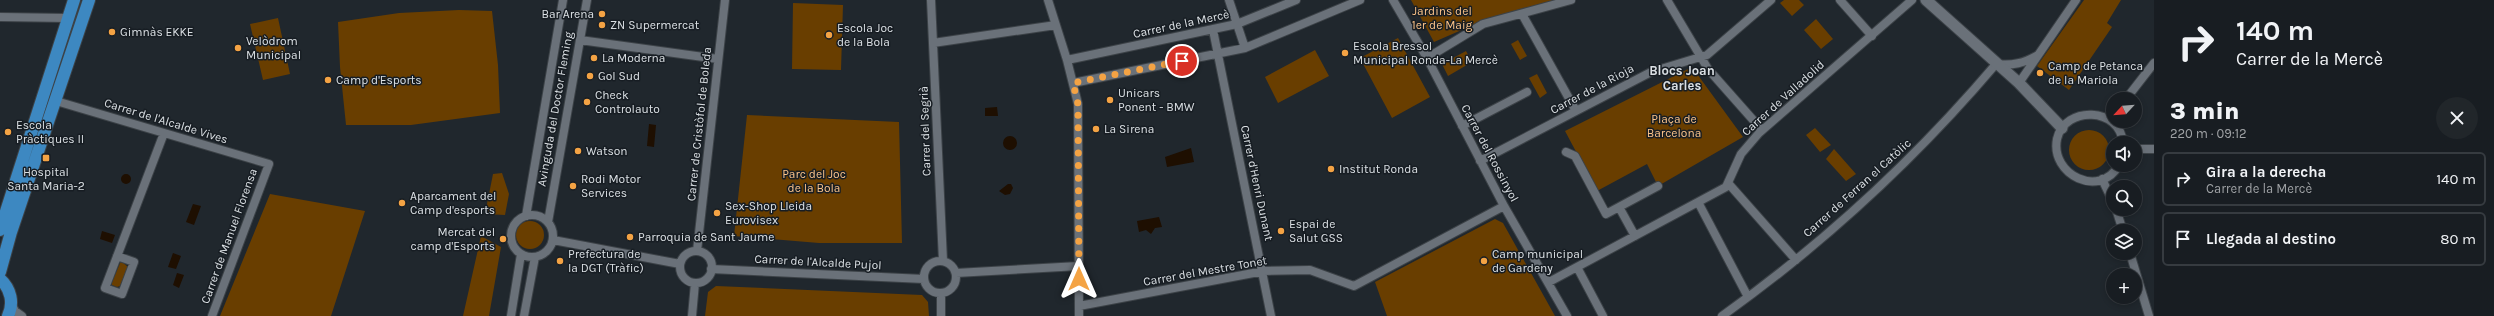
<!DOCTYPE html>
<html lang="es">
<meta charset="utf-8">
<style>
body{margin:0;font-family:Karla,sans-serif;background:#21262a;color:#f1f3f6;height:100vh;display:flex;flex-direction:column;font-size:15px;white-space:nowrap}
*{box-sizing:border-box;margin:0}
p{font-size:13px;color:#9fa2a5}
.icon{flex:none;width:22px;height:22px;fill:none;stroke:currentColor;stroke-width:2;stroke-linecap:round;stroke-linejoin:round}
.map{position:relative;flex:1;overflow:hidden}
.side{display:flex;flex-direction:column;background:#181d22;width:340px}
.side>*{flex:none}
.hud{background:#181d22;color:#f1f3f6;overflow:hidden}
.needle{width:26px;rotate:244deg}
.controls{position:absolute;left:2106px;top:92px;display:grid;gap:8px}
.controls a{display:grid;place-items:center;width:36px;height:36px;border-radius:50%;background:#181d22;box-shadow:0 2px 6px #0003,0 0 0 1px #363b40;font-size:20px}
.pin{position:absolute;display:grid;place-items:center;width:34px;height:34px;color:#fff;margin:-17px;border:2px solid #fff;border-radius:50%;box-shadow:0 1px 4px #0007}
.me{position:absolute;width:44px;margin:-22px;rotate:0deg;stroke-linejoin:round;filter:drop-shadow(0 0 3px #0008)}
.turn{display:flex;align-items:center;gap:14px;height:84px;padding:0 16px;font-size:18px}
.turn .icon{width:52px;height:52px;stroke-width:2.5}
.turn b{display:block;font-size:28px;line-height:34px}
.round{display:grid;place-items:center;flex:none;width:42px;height:42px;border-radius:21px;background:#21262a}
.summary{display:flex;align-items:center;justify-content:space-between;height:68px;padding:0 16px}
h1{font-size:24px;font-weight:800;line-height:30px}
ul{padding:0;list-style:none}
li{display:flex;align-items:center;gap:12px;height:54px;margin:0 8px 6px;padding:0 8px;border:2px solid #363b40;border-radius:6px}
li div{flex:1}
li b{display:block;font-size:15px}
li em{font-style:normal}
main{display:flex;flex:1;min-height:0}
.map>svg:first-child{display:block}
.green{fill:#693e00}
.water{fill:#1e0f01}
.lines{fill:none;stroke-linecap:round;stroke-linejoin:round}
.street-casing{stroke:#3c4247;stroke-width:10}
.secondary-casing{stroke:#3c4247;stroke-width:13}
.primary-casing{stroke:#3c4247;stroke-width:14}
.street{stroke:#6a7179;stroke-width:8}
.secondary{stroke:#6a7179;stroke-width:11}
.primary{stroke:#3d88c1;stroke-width:12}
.route{stroke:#f4a344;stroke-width:7;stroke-dasharray:0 12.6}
.poi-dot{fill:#f4a344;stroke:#171d23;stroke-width:1.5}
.labels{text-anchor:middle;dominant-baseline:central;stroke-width:3;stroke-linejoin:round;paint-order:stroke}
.park-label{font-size:12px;fill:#fcc48a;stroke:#171d23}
.poi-label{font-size:12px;fill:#dbe0e4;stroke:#171d23;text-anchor:start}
.street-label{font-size:12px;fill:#dbe0e4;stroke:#171d23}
.neighbourhood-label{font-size:13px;font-weight:bold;fill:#dbe0e4;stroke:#171d23}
</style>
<main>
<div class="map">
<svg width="2154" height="316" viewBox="0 0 2154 316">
<rect width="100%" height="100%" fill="#20272d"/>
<path class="green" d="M1411,0H1560L1487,19L1434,42Z
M1784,0H1799L1804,5L1792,16L1780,3Z
M2084,0H2121L2107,23L2112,27L2069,90L2037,66Z
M793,3L843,5L841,70L792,69Z
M459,10L492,11L498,65L500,113L411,125H346L340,67L338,22L399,13Z
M278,18L290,74L263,80L250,24Z
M1816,19L1833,39L1821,49L1804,30Z
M1398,38L1430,97L1392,118L1360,58Z
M1518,40L1527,56L1520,60L1511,44Z
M1315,50L1329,76L1278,103L1265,77Z
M1466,51L1472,62L1448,76L1442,64Z
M1692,67L1743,137L1658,186L1647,164L1597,191L1565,131Z
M1537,74L1547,93L1540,98L1529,78Z
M747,115L899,122L902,243H819L734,236Z
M1815,128L1831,145L1820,152L1806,135Z
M2069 150a20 20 0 1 1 40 0a20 20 0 1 1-40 0Z
M1834,149L1856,174L1846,181L1826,159Z
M502,173L509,194L505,215L485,214L493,174Z
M270,194L365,211L331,316H220Z
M1495,219L1503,223L1555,316H1387L1375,282Z
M516 235a14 14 0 1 1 28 0a14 14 0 1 1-28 0Z
M481,236L501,247L489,316H463Z
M121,261L128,267L120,286L117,287L112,285V282Z
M716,286L922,295L928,302L929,316H705L708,292Z"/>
<path class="water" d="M997,107L998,116H985V108Z
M649,124L656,125L654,147L647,146Z
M1003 143a7 7 0 1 1 14 0a7 7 0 1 1-14 0Z
M1191,148L1194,162L1167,167L1165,157Z
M121 179a5 5 0 1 1 10 0a5 5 0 1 1-10 0Z
M1008,184H1011L1013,188L1010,194L1005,195L999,191Z
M193,204L201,206L194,225L186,222Z
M1159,217L1162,227L1155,228L1151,234L1146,230L1139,232L1137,221Z
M102,231L115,235L112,243L100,239Z
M173,253L181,256L176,269L168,267Z
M177,273L184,275L179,288L173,285Z"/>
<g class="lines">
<g class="street-casing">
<path id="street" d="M931,0L943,261
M1048,0L1067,60L1078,104L1079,316
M1229,0L1245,48
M1393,0L1427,58L1504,206L1567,316
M1667,0L1708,69L1762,130
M1840,0L1872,36
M1522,14L1576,111
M0,17L68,18
M1213,30L1271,316
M580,40L718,59
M933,43L1056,25
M1427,58L1483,24L1571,0
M1067,60L1237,24L1296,0
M1073,83L1245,48L1360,0
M2019,83L2076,0
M2126,99L2154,63
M56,101L269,164L212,316
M1462,126L1527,92
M2135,149H2154
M1566,152L1575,156L1606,214L1658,186
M1480,161L1651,72L1707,55L1771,0
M2119,165C2100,199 2050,175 2057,139C2065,105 2120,107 2123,143
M2102,179L2113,202
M1728,183L1796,260
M1698,202L1748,297
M1619,207L1635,236
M2116,209L2123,231
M511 236a21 21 0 1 1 42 0a21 21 0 1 1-42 0Z
M526,216L563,0
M548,222L587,0
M553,240L680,264
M697,251L725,0
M680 267a16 16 0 1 1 32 0a16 16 0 1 1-32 0Z
M2130,253L2149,316
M117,256L134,262L122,294L105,288L164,133
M924 277a16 16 0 1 1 32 0a16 16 0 1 1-32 0Z
M1577,267L1603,316
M711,269L924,279
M956,273L1079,266
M1549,282L1726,187L1741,154L1759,133L1912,0
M941,294V316
M11,303L15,311L22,316
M1079,306L1264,271L1310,270L1354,286L1504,206
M511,316L521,254
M524,316L535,257
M692,316L695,283
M1722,316C1823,244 1916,158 1996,64C2013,66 2024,63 2038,55"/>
</g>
<g class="secondary-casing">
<path id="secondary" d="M1926,0L2019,83L2062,128"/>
</g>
<g class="primary-casing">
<path id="primary" d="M0,230L74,0
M0,272L11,232L89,0
M0,279C11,289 14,303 8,316"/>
</g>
<use href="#street" class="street"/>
<use href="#secondary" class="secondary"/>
<use href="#primary" class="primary"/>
</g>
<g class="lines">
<path class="route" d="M1079,279L1078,104L1073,83L1182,61"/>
</g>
<g class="poi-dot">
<circle cx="602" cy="14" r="4"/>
<circle cx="602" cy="25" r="4"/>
<circle cx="112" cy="32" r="4"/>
<circle cx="829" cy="35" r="4"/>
<circle cx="238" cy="48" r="4"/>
<circle cx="1345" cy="53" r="4"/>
<circle cx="594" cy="58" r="4"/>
<circle cx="2040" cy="73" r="4"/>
<circle cx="590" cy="76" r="4"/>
<circle cx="328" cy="80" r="4"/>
<circle cx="1110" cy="100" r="4"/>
<circle cx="587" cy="102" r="4"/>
<circle cx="1096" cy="129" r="4"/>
<circle cx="8" cy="132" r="4"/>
<circle cx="578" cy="151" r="4"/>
<rect x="42" y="154" width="8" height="8" rx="2"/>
<circle cx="1331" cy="169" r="4"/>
<circle cx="573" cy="186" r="4"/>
<circle cx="402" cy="203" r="4"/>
<circle cx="717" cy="213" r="4"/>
<circle cx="1281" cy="231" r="4"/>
<circle cx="630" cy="237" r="4"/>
<circle cx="503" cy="239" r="4"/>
<circle cx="560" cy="261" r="4"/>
<circle cx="1484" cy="261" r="4"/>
</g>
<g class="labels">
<g class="park-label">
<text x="1442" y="11">Jardins del<tspan x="1442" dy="14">1er de Maig</tspan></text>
<text x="1674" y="119">Plaça de<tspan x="1674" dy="14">Barcelona</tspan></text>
<text x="814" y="174">Parc del Joc<tspan x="814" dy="14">de la Bola</tspan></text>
</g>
<g class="poi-label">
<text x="594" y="14" text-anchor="end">Bar Arena</text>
<text x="610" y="25">ZN Supermercat</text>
<text x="837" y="28">Escola Joc<tspan x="837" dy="14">de la Bola</tspan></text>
<text x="120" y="32">Gimnàs EKKE</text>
<text x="246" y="41">Velòdrom<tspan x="246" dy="14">Municipal</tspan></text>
<text x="1353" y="46">Escola Bressol<tspan x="1353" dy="14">Municipal Ronda-La Mercè</tspan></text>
<text x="602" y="58">La Moderna</text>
<text x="2048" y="66">Camp de Petanca<tspan x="2048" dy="14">de la Mariola</tspan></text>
<text x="598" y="76">Gol Sud</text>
<text x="336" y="80">Camp d'Esports</text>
<text x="1118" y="93">Unicars<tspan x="1118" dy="14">Ponent - BMW</tspan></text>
<text x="595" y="95">Check<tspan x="595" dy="14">Controlauto</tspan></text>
<text x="16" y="125">Escola<tspan x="16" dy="14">Pràctiques II</tspan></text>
<text x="1104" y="129">La Sirena</text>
<text x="586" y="151">Watson</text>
<text x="1339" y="169">Institut Ronda</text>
<text x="46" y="172" text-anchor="middle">Hospital<tspan x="46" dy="14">Santa Maria-2</tspan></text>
<text x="581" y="179">Rodi Motor<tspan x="581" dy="14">Services</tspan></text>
<text x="410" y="196">Aparcament del<tspan x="410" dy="14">Camp d'esports</tspan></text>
<text x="725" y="206">Sex-Shop Lleida<tspan x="725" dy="14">Eurovisex</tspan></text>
<text x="1289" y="224">Espai de<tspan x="1289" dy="14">Salut GSS</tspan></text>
<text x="495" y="232" text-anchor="end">Mercat del<tspan x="495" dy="14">camp d'Esports</tspan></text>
<text x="638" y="237">Parroquia de Sant Jaume</text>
<text x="568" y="254">Prefectura de<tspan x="568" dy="14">la DGT (Tràfic)</tspan></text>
<text x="1492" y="254">Camp municipal<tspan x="1492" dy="14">de Gardeny</tspan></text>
</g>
<g class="street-label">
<text transform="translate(1181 24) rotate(-12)">Carrer de la Mercè</text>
<text transform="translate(1592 89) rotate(-28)">Carrer de la Rioja</text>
<text transform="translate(1783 98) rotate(-42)">Carrer de Valladolid</text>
<text transform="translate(555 109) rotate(-80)">Avinguda del Doctor Fleming</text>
<text transform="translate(166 121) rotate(17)">Carrer de l'Alcalde Vives</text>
<text transform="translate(699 124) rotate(-84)">Carrer de Cristòfol de Boleda</text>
<text transform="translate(925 131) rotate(-92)">Carrer del Segrià</text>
<text transform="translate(1490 153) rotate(62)">Carrer del Rossinyol</text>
<text transform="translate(1257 183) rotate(78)">Carrer d'Henri Dunant</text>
<text transform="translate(1857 188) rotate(-42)">Carrer de Ferran el Catòlic</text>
<text transform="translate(229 236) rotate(-70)">Carrer de Manuel Florensa</text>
<text transform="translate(818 262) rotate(3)">Carrer de l'Alcalde Pujol</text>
<text transform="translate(1205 271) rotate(-10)">Carrer del Mestre Tonet</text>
</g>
<g class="neighbourhood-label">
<text x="1682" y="70">Blocs Joan<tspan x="1682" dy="15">Carles</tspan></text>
</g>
</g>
</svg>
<div class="controls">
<a><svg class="needle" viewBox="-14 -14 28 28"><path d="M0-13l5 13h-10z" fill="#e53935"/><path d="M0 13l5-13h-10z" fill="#9fa2a5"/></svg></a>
<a><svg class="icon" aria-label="sound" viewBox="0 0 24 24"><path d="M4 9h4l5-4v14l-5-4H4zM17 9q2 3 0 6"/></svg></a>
<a><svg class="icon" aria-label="search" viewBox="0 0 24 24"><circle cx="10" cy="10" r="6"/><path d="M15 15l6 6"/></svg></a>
<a><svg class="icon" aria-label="layers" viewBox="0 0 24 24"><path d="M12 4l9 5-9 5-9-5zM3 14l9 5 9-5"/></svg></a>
<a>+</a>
</div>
<div class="pin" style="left:1182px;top:61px;background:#d93025"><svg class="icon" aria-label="arrive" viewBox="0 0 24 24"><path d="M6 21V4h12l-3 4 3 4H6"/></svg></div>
<svg class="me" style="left:1079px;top:279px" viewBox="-20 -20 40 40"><path d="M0-17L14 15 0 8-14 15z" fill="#f4a344" stroke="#fff" stroke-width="4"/></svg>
</div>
<section class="side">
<div class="hud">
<div class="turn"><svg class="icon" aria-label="right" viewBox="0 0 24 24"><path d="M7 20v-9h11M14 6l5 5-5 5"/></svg><div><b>140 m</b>Carrer de la Mercè</div></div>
</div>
<div class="summary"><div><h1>3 min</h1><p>220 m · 09:12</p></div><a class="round"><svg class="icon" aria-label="close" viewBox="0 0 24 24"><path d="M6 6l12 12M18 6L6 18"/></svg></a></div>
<ul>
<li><svg class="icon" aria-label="right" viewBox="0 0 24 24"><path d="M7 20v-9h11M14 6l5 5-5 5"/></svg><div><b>Gira a la derecha</b><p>Carrer de la Mercè</p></div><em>140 m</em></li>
<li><svg class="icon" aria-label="arrive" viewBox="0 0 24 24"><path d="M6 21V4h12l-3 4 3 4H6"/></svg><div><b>Llegada al destino</b></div><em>80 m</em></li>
</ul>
</section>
</main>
